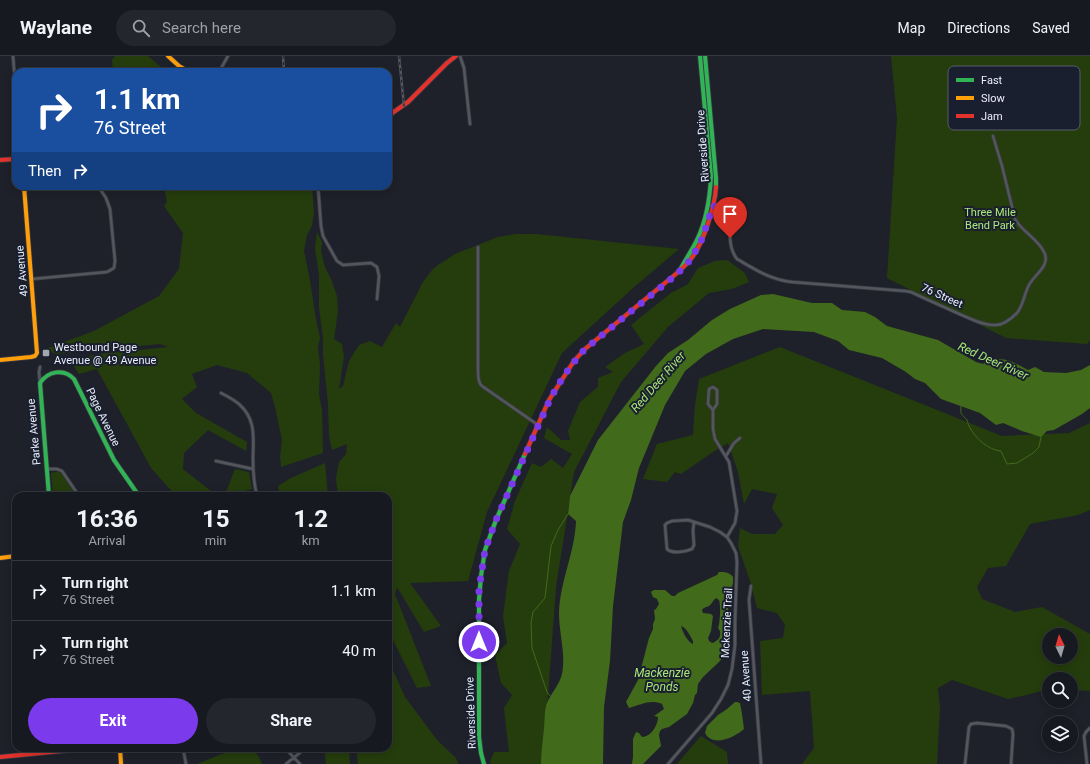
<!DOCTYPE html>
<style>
body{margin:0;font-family:Roboto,sans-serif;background:#23262d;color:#f1f3f6;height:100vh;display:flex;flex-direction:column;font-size:15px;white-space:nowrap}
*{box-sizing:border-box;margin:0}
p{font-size:13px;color:#9ea0a5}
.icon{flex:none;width:22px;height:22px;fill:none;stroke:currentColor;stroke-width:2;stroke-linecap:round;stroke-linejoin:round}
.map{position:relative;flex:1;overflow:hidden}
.drawer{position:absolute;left:12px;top:436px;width:380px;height:260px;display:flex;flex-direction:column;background:#161920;border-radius:12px;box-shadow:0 2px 10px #0003,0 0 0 1px #35383e}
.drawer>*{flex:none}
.top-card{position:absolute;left:12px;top:12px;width:380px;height:122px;border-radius:12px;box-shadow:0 2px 10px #0003,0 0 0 1px #35383e;background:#1a4fa0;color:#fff;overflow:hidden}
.needle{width:26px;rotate:355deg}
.controls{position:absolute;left:1042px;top:572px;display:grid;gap:8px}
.controls a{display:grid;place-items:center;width:36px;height:36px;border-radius:50%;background:#161920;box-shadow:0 2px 10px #0003,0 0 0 1px #35383e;font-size:20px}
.pin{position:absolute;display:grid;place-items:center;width:34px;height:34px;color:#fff;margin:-41px -17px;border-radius:50% 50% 50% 0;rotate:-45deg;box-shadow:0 0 4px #0007}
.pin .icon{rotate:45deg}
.me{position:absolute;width:44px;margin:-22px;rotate:0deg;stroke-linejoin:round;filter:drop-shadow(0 0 3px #0008)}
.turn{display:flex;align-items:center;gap:14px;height:84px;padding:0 16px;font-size:18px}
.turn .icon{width:52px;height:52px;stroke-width:2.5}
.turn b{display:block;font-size:28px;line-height:34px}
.then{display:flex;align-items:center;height:38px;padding:0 16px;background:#0003;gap:8px;font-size:15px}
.eta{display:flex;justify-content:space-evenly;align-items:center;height:68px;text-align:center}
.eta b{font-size:24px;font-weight:700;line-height:28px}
.cta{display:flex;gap:8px;margin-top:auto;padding:8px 16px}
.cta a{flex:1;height:46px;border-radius:24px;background:#7c3aed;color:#fff;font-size:16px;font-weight:700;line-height:46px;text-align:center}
.cta a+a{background:#23262d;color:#f1f3f6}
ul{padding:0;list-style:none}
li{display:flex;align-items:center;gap:12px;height:60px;padding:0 16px;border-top:1px solid #35383e}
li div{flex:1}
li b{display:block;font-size:15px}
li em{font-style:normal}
header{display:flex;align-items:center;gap:24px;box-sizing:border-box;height:56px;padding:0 20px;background:#161920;border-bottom:1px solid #35383e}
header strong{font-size:19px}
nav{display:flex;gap:22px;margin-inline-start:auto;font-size:14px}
.search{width:280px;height:36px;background:#23262d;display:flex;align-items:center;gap:10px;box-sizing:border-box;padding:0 14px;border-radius:22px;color:#9ea0a5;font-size:15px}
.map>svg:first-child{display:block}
.green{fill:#253d0d;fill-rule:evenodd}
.water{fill:#426a1b;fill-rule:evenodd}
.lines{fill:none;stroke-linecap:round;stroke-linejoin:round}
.stream{stroke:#426a1b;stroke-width:1}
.street-casing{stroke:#3b3c44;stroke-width:4}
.fast-casing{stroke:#3b3c44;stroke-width:5.5}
.slow-casing{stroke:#3b3c44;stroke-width:5.5}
.jam-casing{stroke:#3b3c44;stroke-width:5.5}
.street{stroke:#53565c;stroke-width:2.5}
.fast{stroke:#30b455;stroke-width:4}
.slow{stroke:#ff9f0a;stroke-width:4}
.jam{stroke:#e5322d;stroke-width:4}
.rail-casing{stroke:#555860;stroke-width:2.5}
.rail{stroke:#191f2f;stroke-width:1;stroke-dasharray:3;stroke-linecap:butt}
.route{stroke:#7c3aed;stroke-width:7;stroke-dasharray:0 12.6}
.poi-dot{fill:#a3a6b1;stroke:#191f2f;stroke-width:1.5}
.labels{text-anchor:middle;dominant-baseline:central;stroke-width:4;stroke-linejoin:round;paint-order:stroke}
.street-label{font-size:11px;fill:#eaeefa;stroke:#191f2f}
.park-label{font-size:11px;fill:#ade97a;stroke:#191f2f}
.poi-label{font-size:11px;fill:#eaeefa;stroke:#191f2f;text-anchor:start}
.water-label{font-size:12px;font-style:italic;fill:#aae677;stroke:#191f2f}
.key{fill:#191f2f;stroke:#585d6c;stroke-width:1}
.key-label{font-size:11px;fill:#eaeefa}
</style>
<header>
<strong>Waylane</strong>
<div class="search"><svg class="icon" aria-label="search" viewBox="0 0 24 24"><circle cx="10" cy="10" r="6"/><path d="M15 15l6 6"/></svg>Search here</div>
<nav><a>Map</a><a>Directions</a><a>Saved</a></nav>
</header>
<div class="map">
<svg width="1090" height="708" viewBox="0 0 1090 708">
<rect width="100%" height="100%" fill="#1e212a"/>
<path class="green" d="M115,0H148L167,16H113L112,4Z
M891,0H1090V284L1087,288L1006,282L887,222L897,62Z
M163,130H312L314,156L312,170L307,179L304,195L310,224L315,258L320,282L318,291L320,309L319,338L322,354L323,397L281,411L280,401L282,384L275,351L271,337L247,317L217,309L192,318L197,331L182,343L196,357L247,386L246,395L208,374L184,397L183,413L216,439H225L235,413L249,416L252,433L238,437L236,440H176L151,412L97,313L79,318L70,304L99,298L168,291L160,288L56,298L45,293L94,275L159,240L179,213L183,177L164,150L167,146L165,136Z
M317,176L322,186L321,195L325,211L331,223L337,240L338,255L334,283L342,288L344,301L339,333L343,330L349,305L359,289L370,285L382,291L396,267L400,271L423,226L432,214L438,209L455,198L498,181L516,178H536L679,193L633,232L562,297L487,456L468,525L410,527L441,570L424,576L397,531L395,538L431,630L417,632L388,574V440H338L336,422L339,406L346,398L347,388L332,394L329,380L328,348L323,299V282L319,252V219L315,192Z
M727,204L745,217L749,226L732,233L709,237L668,271L621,326L574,416L556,531L543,708H491L490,706L494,696H509L504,652L512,639L501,627L495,599L507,587L503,560L509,515L520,488L507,473L515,445L532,407L541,411L551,403L563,412L572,398L544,382L547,371L561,384H570L568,375L580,346L598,331V322L613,316L605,311L625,297L644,288L631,269L671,237L688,228L698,212L715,205Z
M780,291L1002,380L1069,377L1090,367V454L1078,459L1030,468L1006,510L988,512L977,531L982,543L1015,556L1042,551L1090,578V635L1071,634V623H1049V633L1026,639L1008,643L952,624L938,632L940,653L937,708H802L814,692L810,635L762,639L760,585L783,582L785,569L777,557L757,552L750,525L738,490L740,472L752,478H775L783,469L772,452L777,438L752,433L744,448L738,416L728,387L713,396L681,418L675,416L667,426L643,423L657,388L693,379L695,349L699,323ZM1049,579H1071V601H1049Z
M325,407L328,440H280L278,430L291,422Z
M60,415L76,440H53L51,417Z
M388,603L405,641L437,684L456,702L458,708H358L356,692H388Z
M701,680L727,696L728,708H677Z
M237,692H252L259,701L262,708H197Z
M324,692H349L350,708H326Z"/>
<path class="water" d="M773,238L812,247H832L842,254L865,256L875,261L887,270L938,284L976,306L983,308L989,303C1007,302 1013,306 1028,314L1035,311L1044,316L1066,317L1081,314L1090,309V352L1082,358L1054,374L1047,375L1041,381L1022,375L1003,367L996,369L980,357L941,343L925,327L915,323L906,316L882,302L849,294L838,285L814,276L763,273L733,283L706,298L685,315L665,349L639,412L631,444L623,466L613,550L610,605L604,651L603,708H541C541,696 543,684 544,672C545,664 544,655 547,647C551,637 559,630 562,618C566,597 559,578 559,557C560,525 575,496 576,465L568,458L570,440L598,384L656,310L668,297L688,284L712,264L730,253L761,239Z
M719,516C725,516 729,516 733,521V527L731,535L727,544L731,579V589L728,595L719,606L703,621L698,628L697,637L695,639L693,647L687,658L669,671L662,673L660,675L659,679L661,690L643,708H632L633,701V683L636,676L639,677L642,681C651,681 658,669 658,661L654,660L664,653L662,648C650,643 641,649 629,652L626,646L638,624L649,582L653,573V568L655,563L654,554L656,553L659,548L657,543L653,541L651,536L654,534H665L672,540H675L678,537L717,519ZM716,542C717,543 718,543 719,544C721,549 720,567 718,572C723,578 719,585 712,587L709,585L708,582L711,575L713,560L711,558L703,557L702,554C704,551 705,552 709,550C712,548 713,544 716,542ZM681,570C687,572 690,580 693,585V588C687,585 683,577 681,570Z
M735,646H737L740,647L742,658L744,673C735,681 713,692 705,677L707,670L718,659L727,653Z"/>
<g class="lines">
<path class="stream" d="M961,350C960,360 962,358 967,364C968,366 968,369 969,370C975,382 988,394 1001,395L1007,408L1017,407L1033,397L1039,391L1041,381
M550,640L547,636L532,592L531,567L533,556L545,542L551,490L558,474L568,458"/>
<g class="street-casing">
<path id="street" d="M13,0L16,38
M460,0L464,12L470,68
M219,16L228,0
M318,130L321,170L323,180L337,205L343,209L371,207L377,211L379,220L377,243
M708,149L733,153C731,170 726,189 737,203C756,214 769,223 792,226L905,235L911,236C928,244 946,252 964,260C974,264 985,270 996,269C1004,269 1012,262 1017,257C1024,248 1024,238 1029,229C1035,218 1049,211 1045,198C1039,183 1022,176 1015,163L1002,110L993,80
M478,191V315C478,320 478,327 482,330L538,369
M32,223L107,216L114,212L115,205L110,153L106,142L98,130
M40,327L39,316L40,311
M221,337C227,340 234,344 239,348C257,364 253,383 253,403C253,415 254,428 257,440
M713,354L717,348V334L713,331L709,333L708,348L713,354V373L715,383L729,406L737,455L735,467L727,481
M726,400L734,387L740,382
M216,405L253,413
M46,413H57L62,415L79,440
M751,530L749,544L761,708
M183,692L186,708
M285,692L300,708
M286,708L302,695
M668,708L712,657L721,643L728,629L732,613L735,589V566L737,506L736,497L731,487L727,481L720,476L710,471L688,464L672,465L667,467L665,469L667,493C672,498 685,496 692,493L694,489L693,475L694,466
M965,708L969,671L971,668L977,667L1006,670L1012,673L1013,678L1011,708
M1087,708L1084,680L1086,676L1090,672"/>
</g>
<g class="fast-casing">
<path id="fast" d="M705,0L716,122V131
M681,212C686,203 692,194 697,184C706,165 710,142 711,120L700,0
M49,440L40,327C48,315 64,312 74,323L114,404L139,440
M484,708L481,697L479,681V544L481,520L485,494L496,464L525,398"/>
</g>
<g class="slow-casing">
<path id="slow" d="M168,0L179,10L189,16
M0,304L31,301L35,300L37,297L24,130
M0,502L16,500
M120,692L121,708"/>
</g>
<g class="jam-casing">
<path id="jam" d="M388,60L408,46L447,7L456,0
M0,104L16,103
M525,398L549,344L574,305L585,293L677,217C681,213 686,209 690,204C703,189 715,150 716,131
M0,701L92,692"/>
</g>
<use href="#street" class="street"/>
<use href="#fast" class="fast"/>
<use href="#slow" class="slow"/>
<use href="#jam" class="jam"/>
<g class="rail-casing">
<path id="rail" d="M283,0L284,16
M399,0L404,50"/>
</g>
<use href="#rail" class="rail"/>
</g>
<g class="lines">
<path class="route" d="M479,586V533L485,494L496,464L544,357C554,333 568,312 585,293L677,218L691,203L702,183L713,150L733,153L730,182"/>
</g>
<rect class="poi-dot" x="42" y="293" width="8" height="8" rx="2"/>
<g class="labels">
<g class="street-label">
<text transform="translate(703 90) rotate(-94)">Riverside Drive</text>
<text transform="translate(22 215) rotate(-95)">49 Avenue</text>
<text transform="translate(942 240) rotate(24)">76 Street</text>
<text transform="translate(103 361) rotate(64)">Page Avenue</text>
<text transform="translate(34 376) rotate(-95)">Parke Avenue</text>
<text transform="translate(727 567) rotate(-87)">Mckenzie Trail</text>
<text transform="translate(746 620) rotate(-94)">40 Avenue</text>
<text transform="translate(471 657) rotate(-92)">Riverside Drive</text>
</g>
<g class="park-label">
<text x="990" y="156">Three Mile<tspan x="990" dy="13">Bend Park</tspan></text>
</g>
<g class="poi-label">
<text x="54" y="291">Westbound Page<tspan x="54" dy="13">Avenue @ 49 Avenue</tspan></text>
</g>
<g class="water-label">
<text transform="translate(993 305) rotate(24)">Red Deer River</text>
<text transform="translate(658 326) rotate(-49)">Red Deer River</text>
<text x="662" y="617">Mackenzie<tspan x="662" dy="14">Ponds</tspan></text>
</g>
</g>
<rect x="948" y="10" width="132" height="64" rx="6" class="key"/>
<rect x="956" y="22" width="18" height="4" fill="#30b455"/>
<rect x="956" y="40" width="18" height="4" fill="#ff9f0a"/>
<rect x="956" y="58" width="18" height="4" fill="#e5322d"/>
<g class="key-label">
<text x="981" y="28">Fast</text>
<text x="981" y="46">Slow</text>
<text x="981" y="64">Jam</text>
</g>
</svg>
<div class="controls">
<a><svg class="needle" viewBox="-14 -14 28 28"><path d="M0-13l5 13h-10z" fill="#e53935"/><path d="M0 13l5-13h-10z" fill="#9ea0a5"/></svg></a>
<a><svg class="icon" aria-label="search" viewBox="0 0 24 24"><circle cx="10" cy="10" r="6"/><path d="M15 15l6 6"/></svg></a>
<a><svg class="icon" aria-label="layers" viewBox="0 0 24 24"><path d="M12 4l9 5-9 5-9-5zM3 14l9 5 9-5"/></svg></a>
</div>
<div class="pin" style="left:730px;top:182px;background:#d93025"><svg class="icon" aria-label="arrive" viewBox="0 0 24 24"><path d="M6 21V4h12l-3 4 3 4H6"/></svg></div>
<svg class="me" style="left:479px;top:586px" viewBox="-20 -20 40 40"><circle r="17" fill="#7c3aed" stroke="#fff" stroke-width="3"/><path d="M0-11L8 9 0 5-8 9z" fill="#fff"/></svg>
<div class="top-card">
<div class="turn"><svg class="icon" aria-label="right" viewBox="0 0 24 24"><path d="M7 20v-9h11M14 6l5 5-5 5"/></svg><div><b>1.1 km</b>76 Street</div></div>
<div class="then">Then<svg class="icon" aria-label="right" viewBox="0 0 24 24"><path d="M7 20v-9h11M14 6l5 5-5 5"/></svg></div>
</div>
<section class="drawer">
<div class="eta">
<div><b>16:36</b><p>Arrival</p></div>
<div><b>15</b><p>min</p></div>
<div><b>1.2</b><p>km</p></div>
</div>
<ul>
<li><svg class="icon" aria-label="right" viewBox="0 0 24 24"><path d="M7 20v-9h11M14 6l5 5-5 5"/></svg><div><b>Turn right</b><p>76 Street</p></div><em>1.1 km</em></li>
<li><svg class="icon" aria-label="right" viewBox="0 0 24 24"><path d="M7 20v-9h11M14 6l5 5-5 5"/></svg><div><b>Turn right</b><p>76 Street</p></div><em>40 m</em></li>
</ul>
<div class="cta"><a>Exit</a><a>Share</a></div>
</section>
</div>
